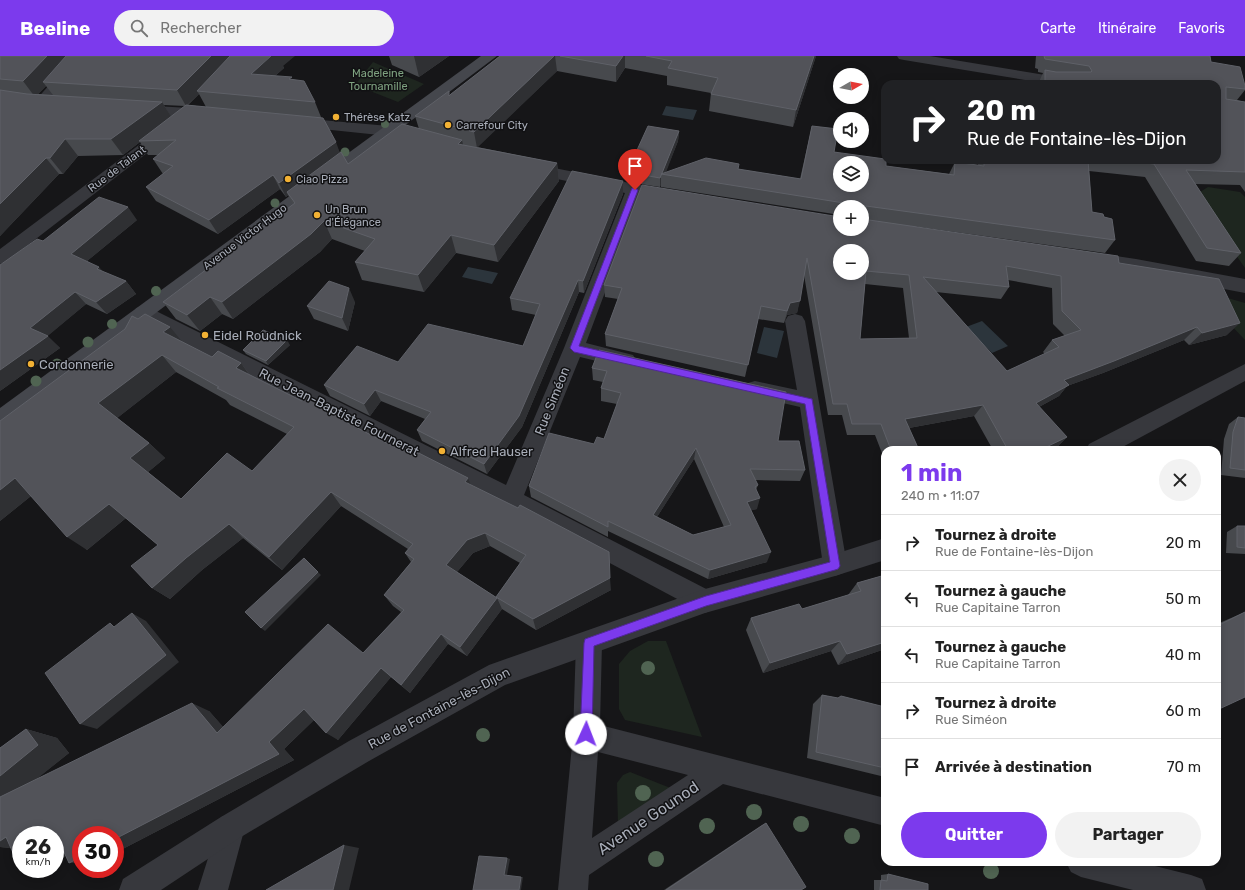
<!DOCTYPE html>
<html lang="fr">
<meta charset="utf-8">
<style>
body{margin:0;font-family:Rubik,sans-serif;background:#f2f2f2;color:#222;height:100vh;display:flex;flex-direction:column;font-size:15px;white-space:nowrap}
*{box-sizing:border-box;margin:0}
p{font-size:13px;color:#767676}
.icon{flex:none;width:22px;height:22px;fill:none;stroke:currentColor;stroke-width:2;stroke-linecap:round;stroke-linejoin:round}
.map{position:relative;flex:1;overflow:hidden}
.details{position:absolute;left:881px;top:390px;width:340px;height:420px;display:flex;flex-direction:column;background:#fff;border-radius:12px;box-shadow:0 2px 10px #0003}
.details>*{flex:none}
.top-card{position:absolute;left:881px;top:24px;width:340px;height:84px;border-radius:12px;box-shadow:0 2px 10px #0003;background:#202124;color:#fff;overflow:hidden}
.needle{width:26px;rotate:81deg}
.tools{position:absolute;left:833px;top:12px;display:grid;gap:8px}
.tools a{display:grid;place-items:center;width:36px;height:36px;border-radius:50%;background:#fff;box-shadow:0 2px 10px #0003;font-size:20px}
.speed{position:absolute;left:12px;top:770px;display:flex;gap:8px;font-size:20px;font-weight:700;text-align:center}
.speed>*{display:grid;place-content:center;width:52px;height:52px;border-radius:50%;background:#fff;box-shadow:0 2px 10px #0003;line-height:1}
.speed small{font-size:10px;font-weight:400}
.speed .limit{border:6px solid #d22;background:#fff;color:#111}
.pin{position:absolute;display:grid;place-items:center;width:34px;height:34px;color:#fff;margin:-41px -17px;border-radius:50% 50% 50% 0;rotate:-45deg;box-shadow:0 0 4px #0007}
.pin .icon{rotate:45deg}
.me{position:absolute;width:44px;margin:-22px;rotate:2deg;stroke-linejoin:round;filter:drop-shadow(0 0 3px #0008)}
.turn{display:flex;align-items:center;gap:14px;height:84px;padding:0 20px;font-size:18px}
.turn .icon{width:52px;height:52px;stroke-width:2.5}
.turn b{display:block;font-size:28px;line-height:34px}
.round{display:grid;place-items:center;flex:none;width:42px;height:42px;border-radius:21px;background:#f2f2f2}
.head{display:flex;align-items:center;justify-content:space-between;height:68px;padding:0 20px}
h1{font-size:24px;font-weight:700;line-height:30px;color:#7c3aed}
.action{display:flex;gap:8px;margin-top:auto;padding:8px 20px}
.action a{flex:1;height:46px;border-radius:24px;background:#7c3aed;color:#fff;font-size:16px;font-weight:700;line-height:46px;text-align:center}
.action a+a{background:#f2f2f2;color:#222}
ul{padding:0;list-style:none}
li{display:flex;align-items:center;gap:12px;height:56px;padding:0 20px;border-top:1px solid #e0e0e0}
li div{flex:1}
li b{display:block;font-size:15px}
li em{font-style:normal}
header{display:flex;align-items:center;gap:24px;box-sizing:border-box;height:56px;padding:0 20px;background:#7c3aed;color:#fff}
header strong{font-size:19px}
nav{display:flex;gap:22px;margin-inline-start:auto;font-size:14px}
.search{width:280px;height:36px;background:#f2f2f2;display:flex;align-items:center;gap:10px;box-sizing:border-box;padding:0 14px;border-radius:22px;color:#767676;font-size:15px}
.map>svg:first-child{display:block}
.green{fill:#1e261f}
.water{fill:#2c353c}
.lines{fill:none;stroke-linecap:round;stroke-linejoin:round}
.minor{fill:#37383d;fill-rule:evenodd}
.tertiary{fill:#37383d;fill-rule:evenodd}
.secondary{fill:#45474d;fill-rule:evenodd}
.tree{fill:#506452}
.wall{fill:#47494d;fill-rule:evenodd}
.shaded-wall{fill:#2f3033}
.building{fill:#525359;stroke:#5f6168;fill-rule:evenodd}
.route{fill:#7c3aed;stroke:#51269a}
.poi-dot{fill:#f2b134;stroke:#111113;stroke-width:1.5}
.labels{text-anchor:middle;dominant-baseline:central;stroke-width:3;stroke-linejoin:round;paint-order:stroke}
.far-park-label{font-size:11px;fill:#7fa381;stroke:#111113}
.far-poi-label{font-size:11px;fill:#a8adb8;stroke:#111113;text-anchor:start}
.far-street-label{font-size:11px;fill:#a8adb8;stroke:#111113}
.poi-label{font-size:13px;fill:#a8adb8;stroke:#111113;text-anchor:start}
.street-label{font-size:13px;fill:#a8adb8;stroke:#111113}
.near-street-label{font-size:16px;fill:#a8adb8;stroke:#111113}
</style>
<header>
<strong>Beeline</strong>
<div class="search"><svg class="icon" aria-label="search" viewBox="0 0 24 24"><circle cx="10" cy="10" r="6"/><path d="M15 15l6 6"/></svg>Rechercher</div>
<nav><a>Carte</a><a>Itinéraire</a><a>Favoris</a></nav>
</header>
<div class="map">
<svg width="1245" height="834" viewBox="0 0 1245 834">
<rect width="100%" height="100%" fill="#161618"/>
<path class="green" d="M373,6L424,28L398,46L355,29Z
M1208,131L1240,136L1245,141V212L1238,202L1225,178L1200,136Z
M1207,236L1245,247V284L1211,248Z
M648,585H666L702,681L625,664L619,653V608L630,595Z
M630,716L673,733L618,768L617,727L623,719Z"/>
<path class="water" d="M666,50L697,54L693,64L662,59Z
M468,211L498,217L492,228L462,221Z
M982,265L1008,290L992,297L966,271Z
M764,271L784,275L777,302L757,297Z"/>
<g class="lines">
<path class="minor" d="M75,0H90L45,51L40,53L35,51L32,48L35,45Z
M897,0H930L1076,24L1081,25L1083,28H1049L904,4L899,3Z
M139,49L206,53L211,55L214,58L211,61L206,63L134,57L131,54L134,51Z
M298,62L389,70L415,76L417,79L415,82L409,84L389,80L293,70L290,67L293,64Z
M168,69L173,71L176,74L173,77L6,206L0,208V193L163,71Z
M529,107L670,135L676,136L678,140L676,144L670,145L641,140L586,287L633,299L636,304L633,309L626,312L580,301L524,439L714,537L717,545L714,553L705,557L696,553L503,450L136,262L134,257L136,252L143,250L150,252L506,429L564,292L625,137L523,116L521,112L523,108Z
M1089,196L1136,203L1245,223V237L1083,206L1080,202L1083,198Z
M795,258L802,260L805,265L847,509L843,517L835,520L827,517L823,509L800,351L748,339L745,333L748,327L755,325L797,334L785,265L788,260Z
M589,575L598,578L602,587L600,669L885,742V770L723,728L589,819L588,834H558L573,679L576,587L580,578ZM598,696L688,719L592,782Z
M231,757L241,761L245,771L228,834H198L221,761Z
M1066,806H1139L1191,819L1202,823L1206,834H1133L1081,821L1071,816Z"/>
<path class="tertiary" d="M1245,308V325L1117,394H1086L1089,388Z
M885,482V504L835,520L705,557L505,629L369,705L241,781L161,834H119L123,823L221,761L349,685L489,609L705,533L835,498Z"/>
<path class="secondary" d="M481,0H497L7,369L0,372V352Z"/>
</g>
<g class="tree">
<circle cx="385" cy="68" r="4"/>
<circle cx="345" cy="96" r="4.5"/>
<circle cx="275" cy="147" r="4.5"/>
<circle cx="156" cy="235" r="5"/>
<circle cx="112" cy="268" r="5"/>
<circle cx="88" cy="286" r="5.5"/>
<circle cx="57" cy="308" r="5.5"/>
<circle cx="36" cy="325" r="5.5"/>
<circle cx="648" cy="612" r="7"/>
<circle cx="483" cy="679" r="7"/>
<circle cx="643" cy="737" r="8"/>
<circle cx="754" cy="756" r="8"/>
<circle cx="801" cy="768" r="8"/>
<circle cx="707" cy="770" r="8"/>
<circle cx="852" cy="780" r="8"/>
<circle cx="656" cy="803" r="8"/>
<circle cx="991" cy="815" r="8"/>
</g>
<path class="wall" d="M0,0L283,10L284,12L275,20L293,24L315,46L321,61L340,97L348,108L419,73L415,60L450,39L500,0H816L793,71L709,55L711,37L667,29V20L625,12L616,26L557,15L477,91L557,107L559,125L498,206L456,197L424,236L362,224L355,206L365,195L332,183L320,196L233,263L222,258L200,275L176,263L163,246L293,149L288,139L286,141L280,133L218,178L156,145L146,131L163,118L153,103L159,99H148L140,86L123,99L78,100L63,118H59L0,180ZM46,30L53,39L38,38ZM199,38L206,51L188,49ZM164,49L185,50L171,61Z
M389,0H449L419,21L392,9Z
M1036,0H1210L1211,6L1245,30V34L1237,44L1245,46V136L1240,129L1195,128L1241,197L1229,210L1196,205L1145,121L1089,115L1092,156L1104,161L1115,184L1105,197L912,170L1119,207L1227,279L1189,289L1184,284L1103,317L1067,330L1059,340L1039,351L1067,381L1056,392L1052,394H993L974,360L909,372L919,394H885V405L875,379H847L842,359H828L804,219L797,257L787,259L784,267L758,263L745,321L606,290L605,278L618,243L605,241L604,229L862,173V151H840V159L661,131V128L660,131L627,126V116L679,75L678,85L665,117L738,113L800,123L812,70L834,96L886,110L949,118L955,106L978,109L979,104H1217V28H1038L1043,17L1038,16V13L1035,12ZM1008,224L1052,232L1053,268L1065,280L1052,284L1043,296L1045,298L1007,315L936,236L1001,243L1009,231ZM865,228L903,232L909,282L860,283Z
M623,125V138L584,237L579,236L522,371L487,418L422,385L417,374L425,363L381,345L370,360L330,340L324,329L398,306L523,290L536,259L512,254L510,242Z
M137,164L87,205L103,216L126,225L136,238L107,258L86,248L47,280L60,292L0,335L43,185Z
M355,246L348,275L314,263L307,250Z
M181,285L212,301L241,307L250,319L352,369L398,393L471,429L611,534L536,574L502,553L467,600L448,588L410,637L391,621L338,684L314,664L284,693L294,704L115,797V779H81V807H69L66,799L55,808V779H21V813H20L11,792L0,791V692L26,673L57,682L69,697L36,723L209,655L223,671L363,597L401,556L393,550L384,539L411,506L405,497L408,493L341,450L282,514L243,482L202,514L170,543L152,532L158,489L126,462L87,494L31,440L0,465V365ZM176,316L226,344L230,349L287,378L252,415L181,443L148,416L165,402L149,387L117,362ZM490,490L520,507L496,541L457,516L473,497Z
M290,289L268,309L246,298L243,294Z
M599,294L778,385L805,414L800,425L755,424L758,429L756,434L757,453L751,454L767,506L708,523L608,475V481L531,441L529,430L594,388L604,383L617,348L601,345V332L603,326L593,324L592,312ZM694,403L724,471L693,479L657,461Z
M1238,361L1245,362V422L1221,419L1224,383L1229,368Z
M1237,470H1245V498L1226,497L1227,476Z
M885,519V593L838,609L831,595L763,617L746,574L751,562L802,553L848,539L857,527Z
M1245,556L1217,654V568Z
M822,639L885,651V721L807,702L813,648Z
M766,767L801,834H664L762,769Z
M888,818L928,834H874V824H881V819Z"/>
<path class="shaded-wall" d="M47,0H74L43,26L46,30L35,41L23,25Z
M211,0H236L197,35L199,38L186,50L177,34Z
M271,0H295L283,10L284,12L258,35L251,18Z
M414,0H449L419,21Z
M554,0H555L557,15L477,92L474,76Z
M623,0H625V12L616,26V10Z
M814,0H816L793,71L796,54Z
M162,46L172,62L139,85L140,86L123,99L111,83Z
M679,75L678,85L665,119L662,118Z
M65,83L78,100L63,118L50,102Z
M462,84L466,102L458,88Z
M336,86L341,100L287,136L288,139L286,141L279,127Z
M46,102L59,118L0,180V148Z
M557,107L559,125L498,206L494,189Z
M273,119L280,133L218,178L209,164Z
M661,119V128L660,131V122Z
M623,125V138L584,237L583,225Z
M128,151L137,164L81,210L71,198Z
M324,165L332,183L320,196L233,263L222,246Z
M451,179L456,197L424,236L418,219Z
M99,211L110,223L97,213Z
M578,224L579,236L522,371L487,418L484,408Z
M126,225L136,238L107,258L96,246Z
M349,232L355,246L348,275L342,262Z
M75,236L86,248L43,284L30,272Z
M210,241L222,258L200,275L187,259Z
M800,245L797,257L787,259L784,267L790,247Z
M1240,267L1227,279L1189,289L1202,277Z
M170,271L184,288L163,276Z
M1197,271L1184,284L1103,317L1067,330L1059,340L1026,358L1036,347L1064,324Z
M48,280L60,292L0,335V314Z
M287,284L290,289L268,309L266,305Z
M162,299L176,316L116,363L98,347Z
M241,307L253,324L236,312Z
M375,334L381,345L370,360L364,348Z
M983,349L974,360L898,374L905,363Z
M347,361L356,377L344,365Z
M1067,381L1056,392L1052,394H1040Z
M149,387L165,402L147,417L130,402Z
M696,392L694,403L652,469L653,459Z
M15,422L36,436L0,465V434Z
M468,422L474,437L465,426Z
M331,436L341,450L282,514L269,501Z
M760,442L757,453L744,456L747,446Z
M109,448L127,461L87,494L67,481Z
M229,468L243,482L202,514L170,543L152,532L186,502Z
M485,477L490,490L473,497L452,522L446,509L467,484Z
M771,496L767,506L708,523L710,514Z
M318,516L321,519L265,575L261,572Z
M610,522L611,534L536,574L533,563Z
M497,542L502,553L467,600L460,591Z
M132,557L146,565L179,606L97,673L80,668Z
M441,578L448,588L410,637L401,629Z
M840,585L831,595L763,617L770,607Z
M885,586V593L838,609L847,598Z
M381,612L391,621L338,684L326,677Z
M192,647L209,655L234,683L217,677Z
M304,653L318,660L284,693L294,704L115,797V783L269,686Z
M26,673L57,682L69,697L2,751H0V720Z
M6,781L21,793L0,791V785Z
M58,783L81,788L55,808V786Z
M344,789L359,792L349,834H333Z
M81,801V807H69Z
M507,802L510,803L507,819H504Z
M29,813H48L47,814Z
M521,821H523L521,834H519Z"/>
<path class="building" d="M0,0H47L23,25L0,23Z
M66,0H211L177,34L43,26Z
M230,0H271L251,18L292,21L289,23L304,25L315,46L197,35Z
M500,0H554L474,76L415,60L449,35V40L451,38Z
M560,0H623L616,10Z
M646,0H814L796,54L711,38L718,22L668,12L672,5Z
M1044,0H1210L1211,6L1240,11L1245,30V33L1226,31V43L1245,46V116L1186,114L1241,197L1207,192L1154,108L1118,104H1217V28H1045V14L1056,16H1091L1092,15L1089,10L1045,3Z
M0,34L27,38L162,46L111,83H65L50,102H46L0,148Z
M186,49L323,62L336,86L279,127L273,119L209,164L146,131L173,110L153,103L176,84L139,85Z
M402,68L462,84L458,88L557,107L494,189L451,179L418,219L355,206L375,183L324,165L311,178L222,246L210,241L187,259L163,246L295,147L287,136L341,96L348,108Z
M648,70L679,75L660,122L627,116Z
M812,70L838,73L834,96L885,103V104H886V110L954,119L955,106L984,110V104H1088L1092,156L1103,158L1104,161L1112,163L1115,184L866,150L865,159H862V151H845L844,147L661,118L706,102L739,108L738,113L801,123ZM840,107H862V129H840Z
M572,115L623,125L583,225L578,224L519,360L484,408L417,374L431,356L375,334L364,348L324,329L357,290L398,306L428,268L523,290L540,248L510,242Z
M642,129L840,161V173H862V163L1118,200L1119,207L1219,223L1240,267L1202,277L1197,271L1114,305L1064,324L1069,329L1036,347L1067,381L1040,394H1008L983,349L905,363L919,394H891L881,368H852L847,348H833L807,202L800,245L790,247L787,255L761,250L748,309L605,278L622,232L604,229ZM840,195H862V217H840ZM1006,210L1061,220L1062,255L1081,274L1052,284L1059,291L1007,315L923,221L1009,231ZM866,215L909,219L917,282L860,283Z
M99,141L128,151L71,198L99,211L97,213L126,225L96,246L75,236L30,272L48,280L0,314V209L37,183L43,185Z
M329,225L349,232L342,262L307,250Z
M145,258L170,271L163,276L212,301L218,295L241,307L236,312L302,345L306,340L347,361L344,365L398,393L401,388L468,422L465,426L518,452L520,449L609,496L610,522L533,563L496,541L526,499L485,477L467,484L446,509L497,542L460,591L441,578L401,629L381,612L326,677L304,653L269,686L279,698L115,783V779H81V801L69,807L58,783L55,786V779H21V812L20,813L6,781L0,785V741L192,647L217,677L328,568L363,597L404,554L384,539L414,503L405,497L413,488L331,436L269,501L229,468L186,502L152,532L131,510L158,489L109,448L67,481L15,422L0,434V365L125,273L132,260L138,263ZM162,299L219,331L217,332L294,371L252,415L227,397L181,443L130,402L149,387L98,347Z
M263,274L287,284L266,305L243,294Z
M599,294L786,336L778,385H799L805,414L750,413L758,429L755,431L760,442L747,446L771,496L710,514L608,465V471L529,430L549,377L594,388L597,381L604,383L621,337L601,332L607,315L592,312ZM696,392L731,469L693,479L653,459Z
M1238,361L1245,362V414L1230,412L1233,376Z
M1237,470H1245V492L1237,491Z
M304,502L318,516L261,572L245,556Z
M885,519V586L847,598L840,585L770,607L751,562L799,548L802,553L861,535L857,527Z
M1245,556V641L1217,654V570Z
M132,557L166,599L80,668L45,617L110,567L114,571Z
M822,639L838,642L841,640L885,651V712L816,696Z
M26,673L38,689L0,720V692Z
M766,767L806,831L801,834H666Z
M344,789L333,834H266Z
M479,800L507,802L504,819L521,821L519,834H473Z
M888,818L928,828V834H880L881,824L887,825Z"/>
<path class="route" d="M632,132H635L638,134L579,290L812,343L840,510L838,513L835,514L706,550L594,590L592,678L590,682L586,684L582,682L580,678L584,587L585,583L706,540L830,506L805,348L574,296L570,292Z"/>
<g class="poi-dot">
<circle cx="336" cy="61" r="4"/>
<circle cx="448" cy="69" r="4"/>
<circle cx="288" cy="123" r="4"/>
<circle cx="317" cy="159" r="4"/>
<circle cx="205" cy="279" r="4"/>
<circle cx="31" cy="308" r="4"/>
<circle cx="442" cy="395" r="4"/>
</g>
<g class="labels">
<g class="far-park-label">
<text x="378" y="17">Madeleine<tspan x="378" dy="13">Tournamille</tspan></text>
</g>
<g class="far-poi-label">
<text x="344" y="61">Thérèse Katz</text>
<text x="456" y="69">Carrefour City</text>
<text x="296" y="123">Ciao Pizza</text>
<text x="325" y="153">Un Brun<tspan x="325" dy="13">d'Élégance</tspan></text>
</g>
<g class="far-street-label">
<text transform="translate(117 113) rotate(-37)">Rue de Talant</text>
<text transform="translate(245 181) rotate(-37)">Avenue Victor Hugo</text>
</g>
<g class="poi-label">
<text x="213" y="279">Eidel Roudnick</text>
<text x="39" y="308">Cordonnerie</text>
<text x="450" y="395">Alfred Hauser</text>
</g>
<g class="street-label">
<text transform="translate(552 345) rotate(-68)">Rue Siméon</text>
<text transform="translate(339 356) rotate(27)">Rue Jean-Baptiste Fournerat</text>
<text transform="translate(439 652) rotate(-28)">Rue de Fontaine-lès-Dijon</text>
</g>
<g class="near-street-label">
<text transform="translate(648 762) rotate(-34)">Avenue Gounod</text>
</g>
</g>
</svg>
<div class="tools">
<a><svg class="needle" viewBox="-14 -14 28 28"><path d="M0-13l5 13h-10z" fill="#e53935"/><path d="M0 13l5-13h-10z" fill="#767676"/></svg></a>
<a><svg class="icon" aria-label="sound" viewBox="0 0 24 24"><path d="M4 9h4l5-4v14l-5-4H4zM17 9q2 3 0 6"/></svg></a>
<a><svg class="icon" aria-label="layers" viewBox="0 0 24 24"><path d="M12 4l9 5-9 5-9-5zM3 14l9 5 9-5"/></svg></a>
<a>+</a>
<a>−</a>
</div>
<div class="speed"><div>26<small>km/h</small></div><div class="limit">30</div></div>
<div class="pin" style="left:635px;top:134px;background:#d93025"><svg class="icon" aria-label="arrive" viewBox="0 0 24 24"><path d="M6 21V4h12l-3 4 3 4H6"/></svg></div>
<svg class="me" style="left:586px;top:678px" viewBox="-20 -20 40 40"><circle r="19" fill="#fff"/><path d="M0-13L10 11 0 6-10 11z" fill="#7c3aed"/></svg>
<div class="top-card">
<div class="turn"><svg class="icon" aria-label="right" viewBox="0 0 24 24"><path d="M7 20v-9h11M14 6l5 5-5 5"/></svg><div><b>20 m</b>Rue de Fontaine-lès-Dijon</div></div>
</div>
<section class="details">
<div class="head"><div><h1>1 min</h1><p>240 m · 11:07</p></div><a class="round"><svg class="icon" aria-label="close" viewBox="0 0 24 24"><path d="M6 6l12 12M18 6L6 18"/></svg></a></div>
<ul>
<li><svg class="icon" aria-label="right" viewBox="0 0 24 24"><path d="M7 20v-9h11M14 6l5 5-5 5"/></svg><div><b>Tournez à droite</b><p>Rue de Fontaine-lès-Dijon</p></div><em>20 m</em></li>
<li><svg class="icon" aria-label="left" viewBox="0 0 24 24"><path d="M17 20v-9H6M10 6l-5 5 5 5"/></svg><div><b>Tournez à gauche</b><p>Rue Capitaine Tarron</p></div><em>50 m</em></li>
<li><svg class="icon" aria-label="left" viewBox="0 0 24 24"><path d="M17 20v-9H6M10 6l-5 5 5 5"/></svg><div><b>Tournez à gauche</b><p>Rue Capitaine Tarron</p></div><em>40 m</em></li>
<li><svg class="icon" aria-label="right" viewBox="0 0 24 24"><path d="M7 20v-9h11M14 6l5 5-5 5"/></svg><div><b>Tournez à droite</b><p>Rue Siméon</p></div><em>60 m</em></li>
<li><svg class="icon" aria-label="arrive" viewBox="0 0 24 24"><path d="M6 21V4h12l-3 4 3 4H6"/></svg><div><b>Arrivée à destination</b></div><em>70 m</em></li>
</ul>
<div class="action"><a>Quitter</a><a>Partager</a></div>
</section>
</div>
